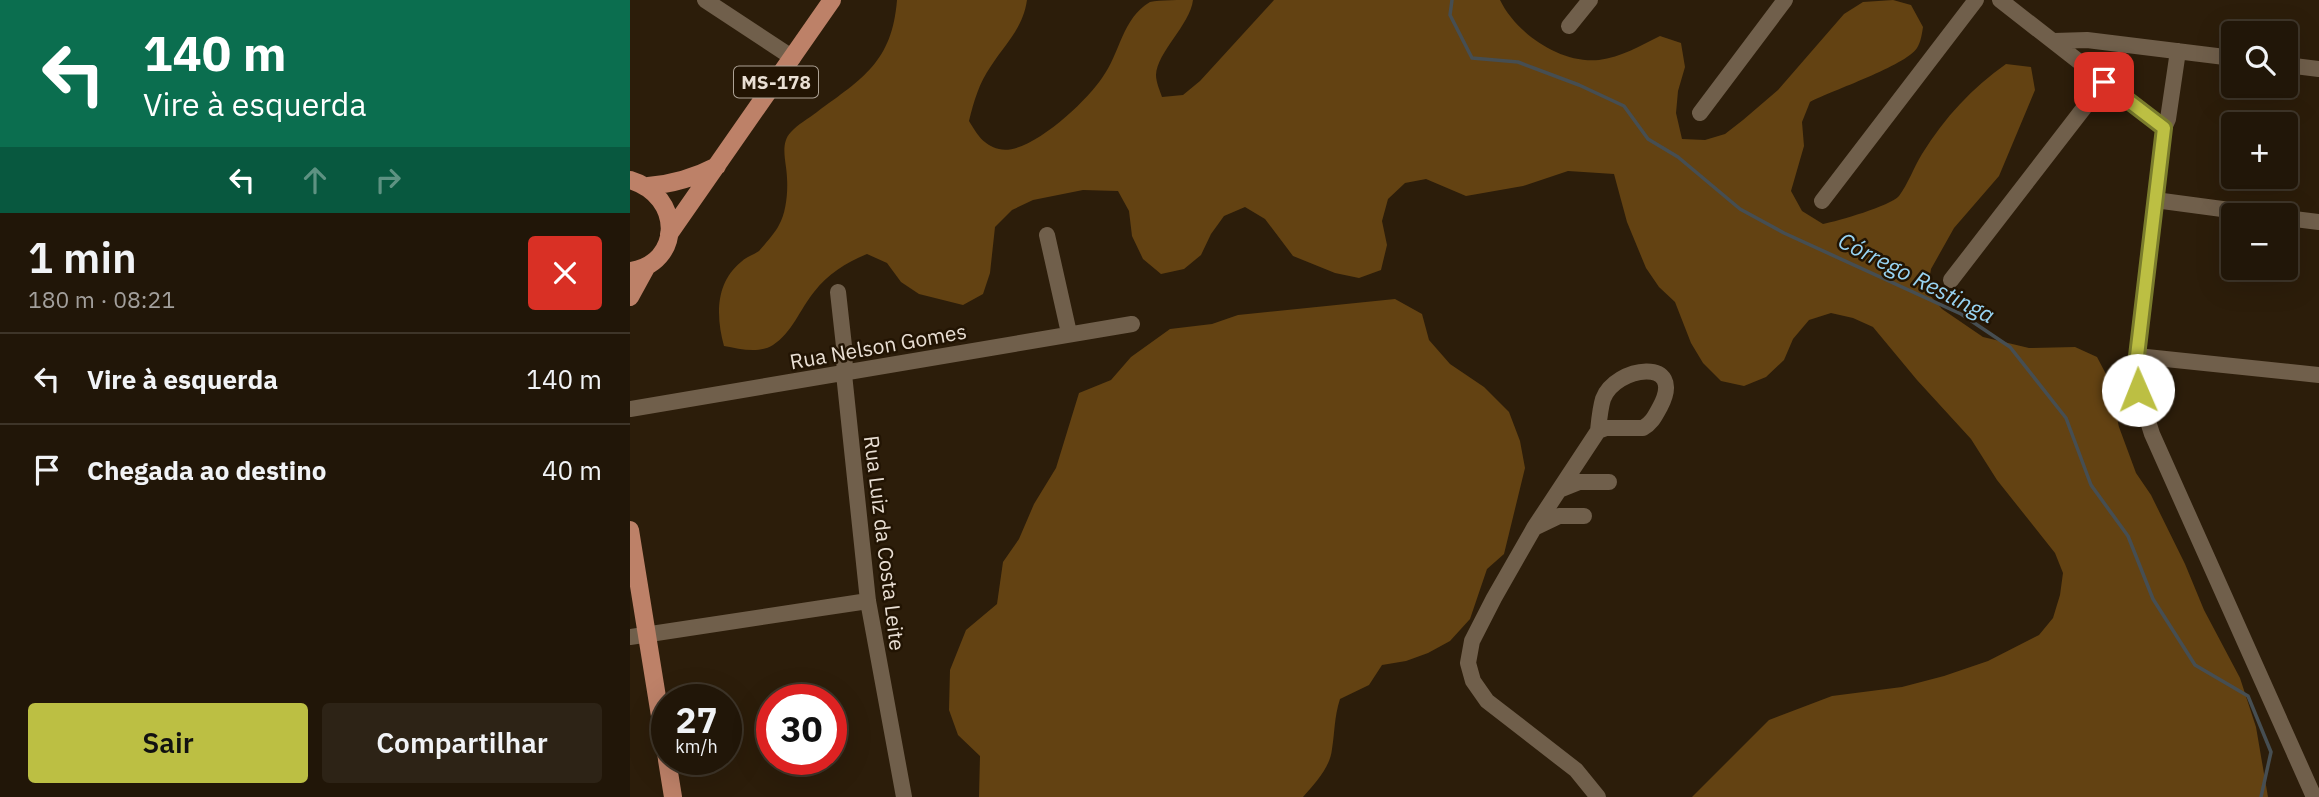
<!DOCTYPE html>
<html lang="pt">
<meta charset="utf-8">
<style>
body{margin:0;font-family:"IBM Plex Sans",sans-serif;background:#2d2316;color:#f1f3f6;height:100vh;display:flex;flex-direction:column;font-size:26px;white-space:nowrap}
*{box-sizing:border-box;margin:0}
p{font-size:23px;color:#a29f9c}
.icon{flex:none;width:38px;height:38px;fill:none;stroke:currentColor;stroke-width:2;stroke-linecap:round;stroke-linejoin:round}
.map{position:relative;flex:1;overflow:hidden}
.side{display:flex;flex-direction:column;background:#211608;width:630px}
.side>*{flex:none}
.top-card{background:#0b6e4f;color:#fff;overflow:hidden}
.tools{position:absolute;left:1591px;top:21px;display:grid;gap:14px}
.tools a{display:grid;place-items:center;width:77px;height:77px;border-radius:7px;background:#211608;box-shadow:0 7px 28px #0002,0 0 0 2px #3e3529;font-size:35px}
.speed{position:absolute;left:21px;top:684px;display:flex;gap:14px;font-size:35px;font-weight:700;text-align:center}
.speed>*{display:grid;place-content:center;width:91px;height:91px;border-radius:50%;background:#211608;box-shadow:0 7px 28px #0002,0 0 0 2px #3e3529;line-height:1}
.speed small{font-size:18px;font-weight:400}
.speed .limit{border:10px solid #d22;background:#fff;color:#111}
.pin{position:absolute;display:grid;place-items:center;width:60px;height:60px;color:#fff;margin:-30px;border-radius:14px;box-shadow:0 4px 10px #0006}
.me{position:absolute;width:77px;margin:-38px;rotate:359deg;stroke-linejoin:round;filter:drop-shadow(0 0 5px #0008)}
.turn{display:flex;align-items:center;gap:24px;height:147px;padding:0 28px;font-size:32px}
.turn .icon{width:91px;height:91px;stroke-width:2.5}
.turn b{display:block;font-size:49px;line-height:60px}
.lanes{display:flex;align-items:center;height:66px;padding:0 28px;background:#0003;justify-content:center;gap:35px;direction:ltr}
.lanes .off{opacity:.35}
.round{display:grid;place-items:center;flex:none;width:74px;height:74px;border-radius:7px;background:#2d2316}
.summary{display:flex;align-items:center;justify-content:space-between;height:119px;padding:0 28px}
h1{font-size:42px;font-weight:600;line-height:52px}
.action{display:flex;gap:14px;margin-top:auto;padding:14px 28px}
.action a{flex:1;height:80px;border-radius:7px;background:#bcbf43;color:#111;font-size:28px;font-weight:600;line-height:80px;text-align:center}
.action a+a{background:#2d2316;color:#f1f3f6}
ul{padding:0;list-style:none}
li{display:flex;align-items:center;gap:21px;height:91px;padding:0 28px;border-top:2px solid #3e3529}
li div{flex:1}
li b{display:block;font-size:26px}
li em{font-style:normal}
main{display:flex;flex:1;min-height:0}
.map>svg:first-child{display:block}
.forest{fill:#634212}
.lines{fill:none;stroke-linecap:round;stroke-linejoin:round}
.stream{stroke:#464e52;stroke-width:3.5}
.minor{stroke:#705f4b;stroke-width:16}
.major{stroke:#bd8168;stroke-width:18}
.route-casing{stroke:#7a7c2c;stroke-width:18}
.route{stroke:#bcbf43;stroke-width:12}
.labels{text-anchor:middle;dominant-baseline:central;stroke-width:5;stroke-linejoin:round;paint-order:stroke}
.shield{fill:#221403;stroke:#ada295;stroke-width:2}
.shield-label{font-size:19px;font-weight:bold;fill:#e9dfd4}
.street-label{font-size:21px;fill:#e9dfd4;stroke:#221403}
.water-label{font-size:23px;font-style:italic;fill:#98d4f3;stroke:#221403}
</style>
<main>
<section class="side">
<div class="top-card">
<div class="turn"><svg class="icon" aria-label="left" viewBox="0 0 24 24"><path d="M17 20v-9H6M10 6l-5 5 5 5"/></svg><div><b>140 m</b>Vire à esquerda</div></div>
<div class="lanes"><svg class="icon" aria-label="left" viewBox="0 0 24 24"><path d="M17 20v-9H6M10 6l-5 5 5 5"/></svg><svg class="icon off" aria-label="ahead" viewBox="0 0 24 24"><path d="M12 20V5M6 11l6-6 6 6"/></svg><svg class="icon off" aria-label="right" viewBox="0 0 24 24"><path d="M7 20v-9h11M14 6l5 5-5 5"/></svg></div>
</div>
<div class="summary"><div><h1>1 min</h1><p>180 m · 08:21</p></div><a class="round" style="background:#d93025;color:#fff"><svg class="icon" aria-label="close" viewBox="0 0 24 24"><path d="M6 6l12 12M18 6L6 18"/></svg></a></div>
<ul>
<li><svg class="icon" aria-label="left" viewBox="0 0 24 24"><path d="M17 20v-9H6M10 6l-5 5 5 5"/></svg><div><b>Vire à esquerda</b></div><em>140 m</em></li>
<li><svg class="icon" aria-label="arrive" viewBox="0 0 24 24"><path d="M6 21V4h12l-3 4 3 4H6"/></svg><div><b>Chegada ao destino</b></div><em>40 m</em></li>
</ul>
<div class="action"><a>Sair</a><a>Compartilhar</a></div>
</section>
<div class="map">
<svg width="1689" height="797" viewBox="0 0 1689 797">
<rect width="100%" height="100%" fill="#2c1d0a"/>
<path class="forest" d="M267,0H397C393,28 376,43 361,66C349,83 344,101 339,121C347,134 353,145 369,149C398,157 457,101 472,78C490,54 492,18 520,2C530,0 551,0 563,0C560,25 527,52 526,75C526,82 530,91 532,97L553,95L570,81L644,0H870C886,33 930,64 969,60C991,57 1010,46 1030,36L1051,43L1055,67L1048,91L1046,113L1052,139L1075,140L1095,134L1113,120L1148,90L1214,14L1233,2L1263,0L1281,5L1293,27C1292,33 1291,42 1287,48C1275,66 1203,90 1180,102L1172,122L1174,146L1161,191L1172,211L1193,224C1208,221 1260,206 1269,196C1278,184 1284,167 1292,154C1315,117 1342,88 1376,64L1401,67L1405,90L1369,176L1324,228L1301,269L1297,292L1312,309L1353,337L1399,348L1445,347L1467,357L1477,376L1489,427L1506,473L1521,495L1555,564L1574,610L1610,678L1626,727L1638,797H1062L1139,720L1202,696L1272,687L1314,676L1358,661L1409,635L1423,618L1430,595L1433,573L1425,553L1367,480L1341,439L1287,380L1243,327L1223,318L1201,313L1179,320L1163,339L1154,360L1136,377L1114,386L1091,381L1073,363L1061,343L1045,302L1029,287L1016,268L997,222L984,174L938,171L893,186L836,196L796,179L775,183L758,199L752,221L757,245L751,270L729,278L705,273L663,256L635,219L615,207L594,216L581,234L571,255L554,269L531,274L513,259L502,236L499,211L488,191L453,190L403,200L382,210L365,227L360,273L353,294L333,305L289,294L271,282L257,263L237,254C215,263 198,274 184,292C170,309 162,333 143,345C129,354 110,349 94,346C86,317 85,283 111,262C116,257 123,255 129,251C135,244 145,233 149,225C156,213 158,193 157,178C157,164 149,144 161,132C168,124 178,119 187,112C233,78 262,62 267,0Z
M765,299L792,314L799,340L820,364L854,387L879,412L890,441L895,468L874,554L857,569L840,619L820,641L798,653L776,661L752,665L739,685L710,699C704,718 705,731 702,749C700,768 685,783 673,797H349L350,756L328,735L319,710L320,670L336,630L367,604L373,562L389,539L404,504L426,468L449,393L481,380L501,357L540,329L582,324L608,315Z"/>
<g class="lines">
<path class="stream" d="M822,0L820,15L842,58L888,62L949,85L994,106L1018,139L1048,157L1110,209L1154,233L1331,314L1380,347L1436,418L1461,485L1498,536L1523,599L1565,665L1618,696L1641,752L1631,797"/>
<path class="minor" d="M75,0L163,58
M1370,0L1534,128L1507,356L1508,390L1522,434L1684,797
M939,26L960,0
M1424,41L1457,40L1603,58
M1656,65L1689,69
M1070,113L1155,0
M1534,128L1538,119L1548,51
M1525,200L1637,215
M1192,201L1346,0
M1656,218L1689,222
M417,235L439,333
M1321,280L1474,82
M208,292L215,355L214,374L238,601L274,797
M1507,356L1689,375
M0,409L502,324
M968,431C969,421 970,409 973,399C985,366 1057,356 1030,407C1025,416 1022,423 1013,428H976L968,431L904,528L864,598L842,641L838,663L843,681L857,701L946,770L968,797
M929,490L949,482H979
M906,527L929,516H954
M0,637L238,601"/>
<path class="major" d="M0,180C54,196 52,264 0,271
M18,186C43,184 64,178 87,166
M39,234L202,0
M0,297L17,266
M0,530L37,759
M37,760L43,797"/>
</g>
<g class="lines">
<g class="route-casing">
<path id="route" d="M1474,82L1534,128L1507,356L1508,390"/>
</g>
<use href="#route" class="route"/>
</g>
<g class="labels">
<rect class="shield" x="104" y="66.5" width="84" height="31" rx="5"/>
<g class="shield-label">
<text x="146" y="82">MS-178</text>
</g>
<g class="street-label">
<text transform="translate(248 346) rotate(-10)">Rua Nelson Gomes</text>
<text transform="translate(255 543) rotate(83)">Rua Luiz da Costa Leite</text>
</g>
<g class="water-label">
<text transform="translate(1287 277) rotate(27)">Córrego Restinga</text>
</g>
</g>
</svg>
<div class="tools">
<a><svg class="icon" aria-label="search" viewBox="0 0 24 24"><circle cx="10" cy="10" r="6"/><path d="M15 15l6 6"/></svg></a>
<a>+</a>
<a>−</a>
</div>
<div class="speed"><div>27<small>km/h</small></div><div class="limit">30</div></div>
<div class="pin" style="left:1474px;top:82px;background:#d93025"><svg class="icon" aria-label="arrive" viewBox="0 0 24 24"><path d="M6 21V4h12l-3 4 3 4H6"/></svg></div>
<svg class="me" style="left:1508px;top:390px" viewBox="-20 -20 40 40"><circle r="19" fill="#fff"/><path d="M0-13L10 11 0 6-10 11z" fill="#bcbf43"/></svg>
</div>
</main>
